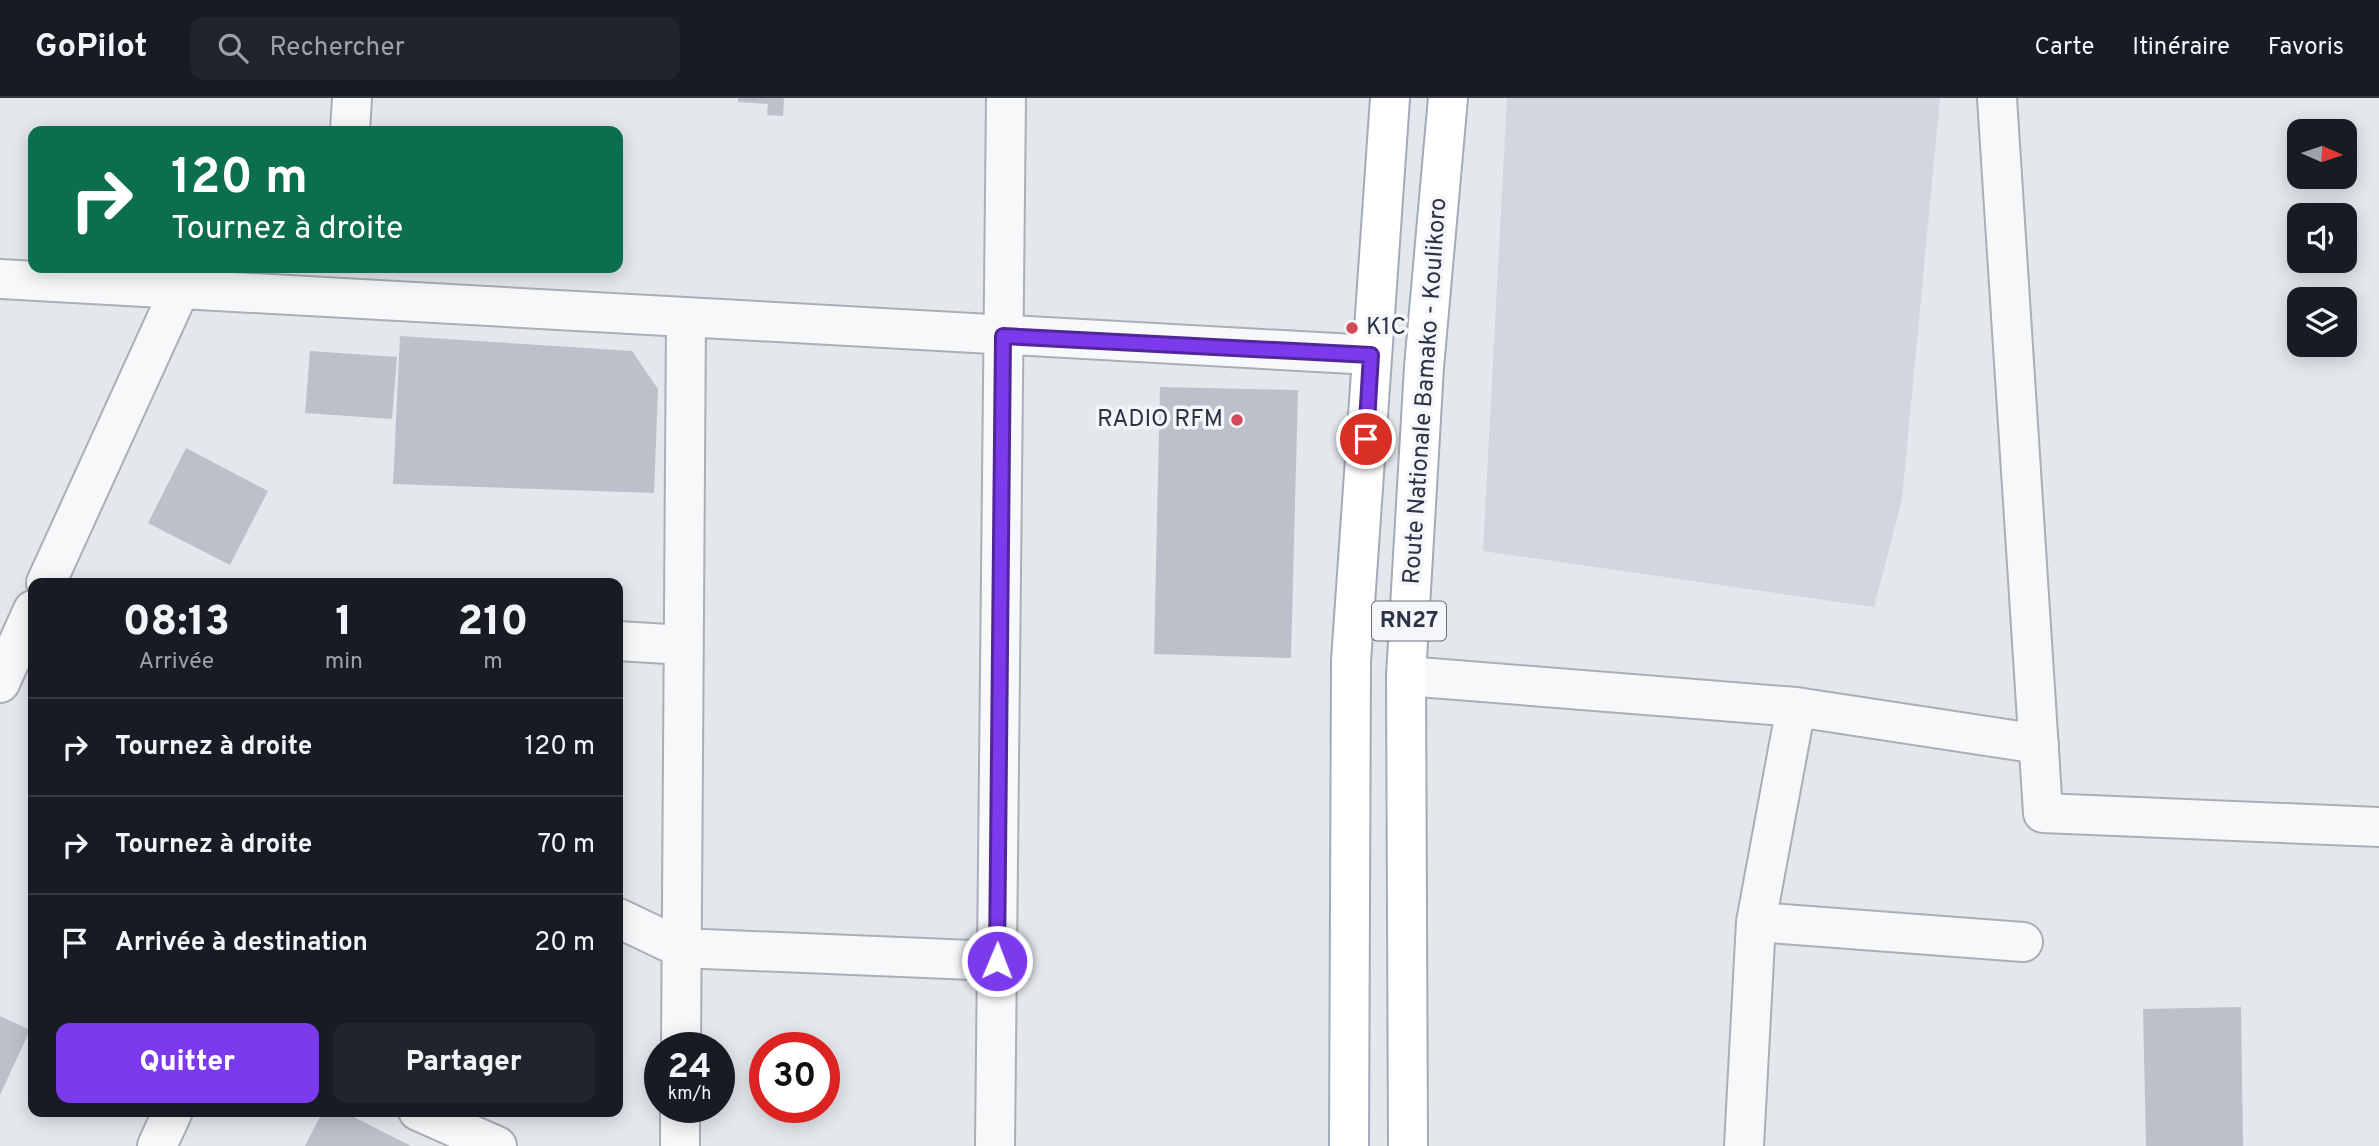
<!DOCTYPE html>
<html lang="fr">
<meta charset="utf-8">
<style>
body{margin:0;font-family:Overpass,sans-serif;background:#20242c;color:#f1f3f6;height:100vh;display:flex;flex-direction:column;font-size:26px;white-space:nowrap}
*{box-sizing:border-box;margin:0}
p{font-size:23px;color:#9ea1a6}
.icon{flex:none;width:38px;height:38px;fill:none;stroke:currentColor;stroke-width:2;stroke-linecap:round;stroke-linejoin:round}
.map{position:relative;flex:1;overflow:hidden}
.sheet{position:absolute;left:28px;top:480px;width:595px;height:539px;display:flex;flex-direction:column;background:#171b24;border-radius:14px;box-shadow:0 4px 18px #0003}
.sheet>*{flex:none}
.top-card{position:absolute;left:28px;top:28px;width:595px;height:147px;border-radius:14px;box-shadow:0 4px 18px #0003;background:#0b6e4f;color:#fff;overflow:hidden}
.needle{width:46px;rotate:93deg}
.tools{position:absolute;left:2287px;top:21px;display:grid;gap:14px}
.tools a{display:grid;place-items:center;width:70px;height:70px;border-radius:14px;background:#171b24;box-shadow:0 4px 18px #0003;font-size:35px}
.speed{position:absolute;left:644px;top:934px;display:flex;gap:14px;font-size:35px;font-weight:700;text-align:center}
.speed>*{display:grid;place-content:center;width:91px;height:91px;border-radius:50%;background:#171b24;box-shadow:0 4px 18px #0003;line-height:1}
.speed small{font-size:18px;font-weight:400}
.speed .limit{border:10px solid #d22;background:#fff;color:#111}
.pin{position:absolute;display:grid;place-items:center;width:60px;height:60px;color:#fff;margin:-30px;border:4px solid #fff;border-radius:50%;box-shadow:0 2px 7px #0007}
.me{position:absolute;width:77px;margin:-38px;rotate:1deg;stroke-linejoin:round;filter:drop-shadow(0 0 5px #0008)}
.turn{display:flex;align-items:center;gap:24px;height:147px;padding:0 28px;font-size:32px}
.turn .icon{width:91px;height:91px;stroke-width:2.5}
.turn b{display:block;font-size:49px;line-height:60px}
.eta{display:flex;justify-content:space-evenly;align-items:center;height:119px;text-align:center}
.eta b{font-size:42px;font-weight:800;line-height:49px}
.primary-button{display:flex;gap:14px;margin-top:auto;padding:14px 28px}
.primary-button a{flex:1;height:80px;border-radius:14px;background:#7c3aed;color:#fff;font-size:28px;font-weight:800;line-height:80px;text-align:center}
.primary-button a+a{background:#20242c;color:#f1f3f6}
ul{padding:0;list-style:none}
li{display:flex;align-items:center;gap:21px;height:98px;padding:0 28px;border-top:2px solid #363941}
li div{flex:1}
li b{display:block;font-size:26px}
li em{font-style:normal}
header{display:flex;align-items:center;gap:42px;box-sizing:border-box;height:98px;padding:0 35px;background:#171b24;border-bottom:2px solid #363941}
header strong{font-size:33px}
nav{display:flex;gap:38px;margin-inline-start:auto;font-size:24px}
.search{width:490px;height:63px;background:#20242c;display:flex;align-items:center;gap:18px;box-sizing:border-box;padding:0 24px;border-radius:14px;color:#9ea1a6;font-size:26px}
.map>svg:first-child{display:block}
.built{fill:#d2d6de}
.building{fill:#bbc0ca}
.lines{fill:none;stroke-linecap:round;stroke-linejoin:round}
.minor-casing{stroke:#a9aeb7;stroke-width:42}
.primary-casing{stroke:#a3abb8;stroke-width:42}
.minor{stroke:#f7f8fa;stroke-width:38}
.primary{stroke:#fff;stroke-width:38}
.route-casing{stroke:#51269a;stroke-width:18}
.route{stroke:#7c3aed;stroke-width:12}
.poi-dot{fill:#d1495b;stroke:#f4f6f9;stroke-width:2.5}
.labels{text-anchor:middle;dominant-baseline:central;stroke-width:7;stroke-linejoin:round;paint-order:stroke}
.shield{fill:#f4f6f9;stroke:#676e7b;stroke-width:2}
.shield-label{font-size:23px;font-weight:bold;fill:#2b3445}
.poi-label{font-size:24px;fill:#2b3445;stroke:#f4f6f9;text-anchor:start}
.street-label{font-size:24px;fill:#2b3445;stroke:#f4f6f9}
</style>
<header>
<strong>GoPilot</strong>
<div class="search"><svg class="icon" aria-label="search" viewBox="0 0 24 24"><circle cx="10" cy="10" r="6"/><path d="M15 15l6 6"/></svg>Rechercher</div>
<nav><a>Carte</a><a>Itinéraire</a><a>Favoris</a></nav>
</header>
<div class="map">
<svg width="2379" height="1048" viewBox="0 0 2379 1048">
<rect width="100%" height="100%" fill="#e4e7ec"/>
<path class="built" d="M1507,0H1940L1902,401L1874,509L1483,453Z"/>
<path class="building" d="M738,0H784L783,18L767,17L768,6L738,4Z
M400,238L632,253L658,291L654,395L393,386Z
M310,253L397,259L392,321L305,315Z
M1160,289L1298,292L1291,560L1154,556Z
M186,350L268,393L230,467L148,425Z
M2241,909L2243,1048H2146L2143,911Z
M0,918L30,932L0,997Z
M323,1013H342L411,1048H305Z"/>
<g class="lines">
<g class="minor-casing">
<path id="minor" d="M1997,0L2043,715L2379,729
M350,33L352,0
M0,181L1371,257
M46,485L180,191
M618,543L684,547
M1406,578L1796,609L2039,646
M0,585L33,512
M618,820L681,850L997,863
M1756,824L2023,844
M681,950L686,220
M418,1013L497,1048
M157,1048L173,1013
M680,1048V1010
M995,1048L1006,0
M1744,1048L1756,824L1796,609"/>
</g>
<g class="primary-casing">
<path id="primary" d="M1349,1048L1351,563L1390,0
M1408,1048L1406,578L1424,269L1448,0"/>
</g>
<use href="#minor" class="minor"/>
<use href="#primary" class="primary"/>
</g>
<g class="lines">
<g class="route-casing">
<path id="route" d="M997,863L1003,238L1371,257L1366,341"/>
</g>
<use href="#route" class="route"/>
</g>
<g class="poi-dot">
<circle cx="1352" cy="230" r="7"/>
<circle cx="1237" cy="322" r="7"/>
</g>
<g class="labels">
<rect class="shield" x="1372" y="503.5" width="74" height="39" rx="5"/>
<g class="shield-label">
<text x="1409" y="523">RN27</text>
</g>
<g class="poi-label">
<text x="1366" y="230">K1C</text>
<text x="1223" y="322" text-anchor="end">RADIO RFM</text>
</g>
<g class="street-label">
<text transform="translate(1426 293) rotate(-86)">Route Nationale Bamako - Koulikoro</text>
</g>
</g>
</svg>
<div class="tools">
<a><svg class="needle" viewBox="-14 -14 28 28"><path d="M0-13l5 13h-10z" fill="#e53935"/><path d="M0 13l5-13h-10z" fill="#9ea1a6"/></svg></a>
<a><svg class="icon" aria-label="sound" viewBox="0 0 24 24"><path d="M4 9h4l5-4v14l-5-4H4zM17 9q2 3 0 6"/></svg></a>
<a><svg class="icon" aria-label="layers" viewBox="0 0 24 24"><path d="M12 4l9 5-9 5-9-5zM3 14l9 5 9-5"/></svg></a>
</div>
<div class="speed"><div>24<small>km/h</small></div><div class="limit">30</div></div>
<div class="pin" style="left:1366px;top:341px;background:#d93025"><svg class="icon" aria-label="arrive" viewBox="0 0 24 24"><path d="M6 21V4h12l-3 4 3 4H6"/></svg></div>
<svg class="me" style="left:997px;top:863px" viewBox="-20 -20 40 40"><circle r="17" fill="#7c3aed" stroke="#fff" stroke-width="3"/><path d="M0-11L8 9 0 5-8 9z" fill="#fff"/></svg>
<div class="top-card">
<div class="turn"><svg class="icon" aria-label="right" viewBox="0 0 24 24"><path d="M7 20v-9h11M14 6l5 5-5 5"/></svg><div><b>120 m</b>Tournez à droite</div></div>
</div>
<section class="sheet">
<div class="eta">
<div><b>08:13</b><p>Arrivée</p></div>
<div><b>1</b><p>min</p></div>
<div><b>210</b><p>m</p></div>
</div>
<ul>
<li><svg class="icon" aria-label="right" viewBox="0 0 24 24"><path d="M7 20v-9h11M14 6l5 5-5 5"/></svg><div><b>Tournez à droite</b></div><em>120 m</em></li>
<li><svg class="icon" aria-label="right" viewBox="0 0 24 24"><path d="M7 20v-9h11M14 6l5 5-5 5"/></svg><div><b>Tournez à droite</b></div><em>70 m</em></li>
<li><svg class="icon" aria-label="arrive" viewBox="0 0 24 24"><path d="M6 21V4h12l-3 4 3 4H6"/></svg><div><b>Arrivée à destination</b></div><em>20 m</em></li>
</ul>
<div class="primary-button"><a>Quitter</a><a>Partager</a></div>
</section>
</div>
